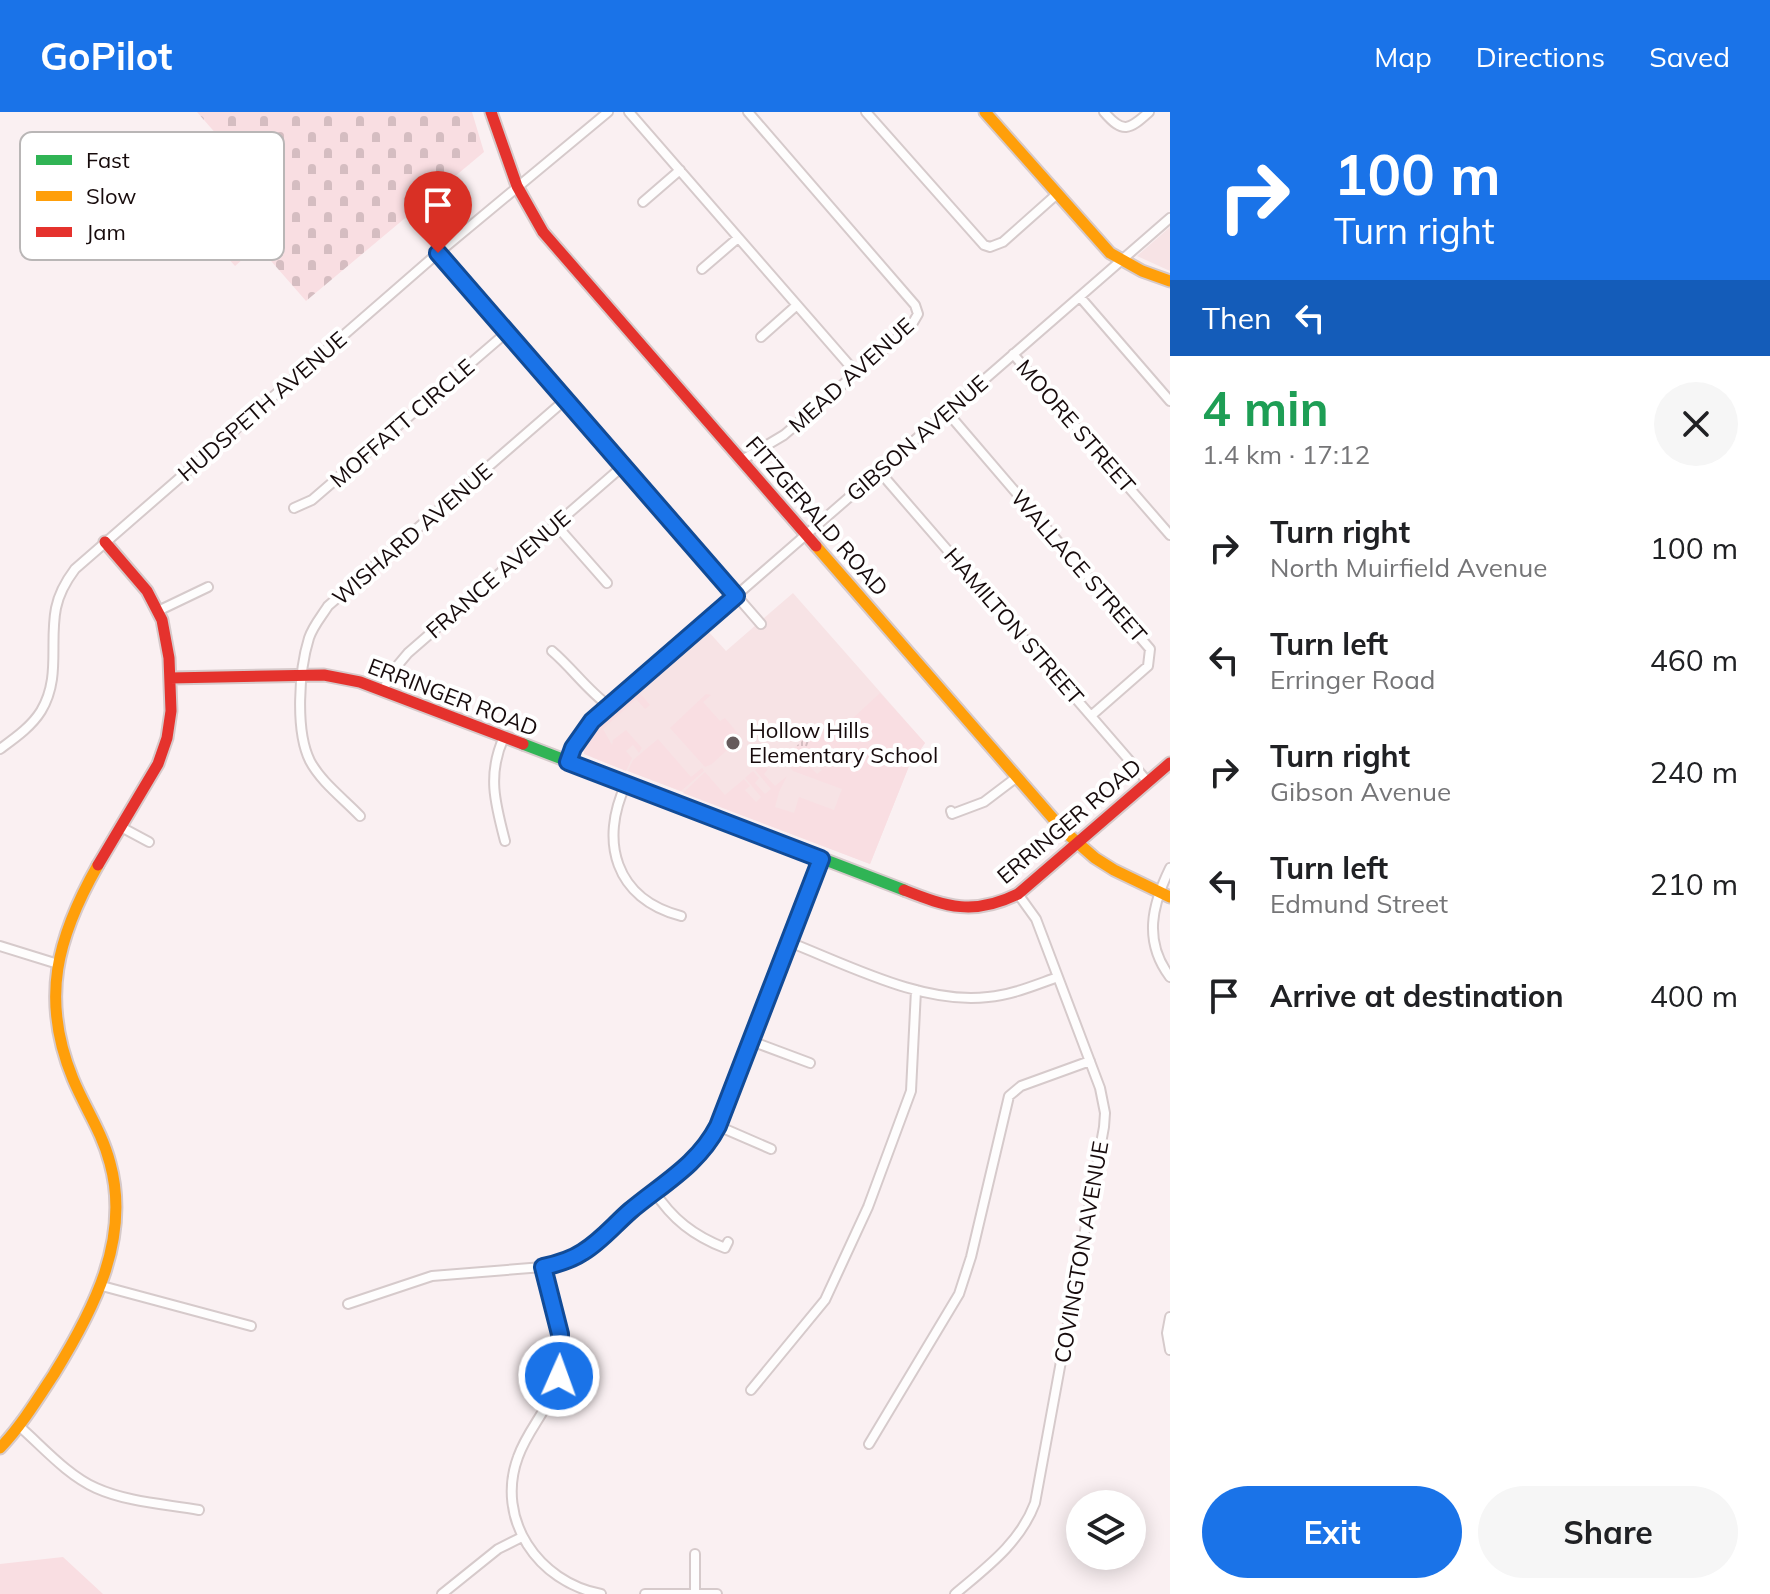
<!DOCTYPE html>
<meta charset="utf-8">
<style>
body{margin:0;font-family:Mulish,sans-serif;background:#f6f6f6;color:#202124;height:100vh;display:flex;flex-direction:column;font-size:30px;white-space:nowrap}
*{box-sizing:border-box;margin:0}
p{font-size:26px;color:#757577}
.icon{flex:none;width:44px;height:44px;fill:none;stroke:currentColor;stroke-width:2;stroke-linecap:round;stroke-linejoin:round}
.map{position:relative;flex:1;overflow:hidden}
.drawer{display:flex;flex-direction:column;background:#fff;width:600px}
.drawer>*{flex:none}
.guide{background:#1a73e8;color:#fff;overflow:hidden}
.buttons{position:absolute;left:1066px;top:1378px;display:grid;gap:16px}
.buttons a{display:grid;place-items:center;width:80px;height:80px;border-radius:50%;background:#fff;box-shadow:0 4px 20px #0003;font-size:40px}
.pin{position:absolute;display:grid;place-items:center;width:68px;height:68px;color:#fff;margin:-82px -34px;border-radius:50% 50% 50% 0;rotate:-45deg;box-shadow:0 0 8px #0007}
.pin .icon{rotate:45deg}
.me{position:absolute;width:88px;margin:-44px;rotate:2deg;stroke-linejoin:round;filter:drop-shadow(0 0 6px #0008)}
.turn{display:flex;align-items:center;gap:28px;height:168px;padding:0 32px;font-size:36px}
.turn .icon{width:104px;height:104px;stroke-width:2.5}
.turn b{display:block;font-size:56px;line-height:68px}
.then{display:flex;align-items:center;height:76px;padding:0 32px;background:#0003;gap:16px;font-size:30px}
.round{display:grid;place-items:center;flex:none;width:84px;height:84px;border-radius:42px;background:#f6f6f6}
.headline{display:flex;align-items:center;justify-content:space-between;height:136px;padding:0 32px}
h1{font-size:48px;font-weight:700;line-height:60px;color:#1e9e55}
.primary-button{display:flex;gap:16px;margin-top:auto;padding:16px 32px}
.primary-button a{flex:1;height:92px;border-radius:48px;background:#1a73e8;color:#fff;font-size:32px;font-weight:700;line-height:92px;text-align:center}
.primary-button a+a{background:#f6f6f6;color:#202124}
ul{padding:0;list-style:none}
li{display:flex;align-items:center;gap:24px;height:112px;padding:0 32px}
li div{flex:1}
li b{display:block;font-size:30px}
li em{font-style:normal}
header{display:flex;align-items:center;gap:48px;box-sizing:border-box;height:112px;padding:0 40px;background:#1a73e8;color:#fff}
header strong{font-size:38px}
nav{display:flex;gap:44px;margin-inline-start:auto;font-size:28px}
main{display:flex;flex:1;min-height:0}
.map>svg:first-child{display:block}
.built{fill:#f7e3e5}
.grass{fill:#f9dee2}
.cemetery{fill:url(#cemetery-stones)}
.park{fill:url(#park-tufts)}
.lines{fill:none;stroke-linecap:round;stroke-linejoin:round}
.street-casing{stroke:#d6cacb;stroke-width:12}
.fast-casing{stroke:#d6cacb;stroke-width:15}
.slow-casing{stroke:#d6cacb;stroke-width:15}
.jam-casing{stroke:#d6cacb;stroke-width:15}
.street{stroke:#fefdfd;stroke-width:8}
.fast{stroke:#30b455;stroke-width:11}
.slow{stroke:#ff9f0a;stroke-width:11}
.jam{stroke:#e5322d;stroke-width:11}
.route-casing{stroke:#114b97;stroke-width:20}
.route{stroke:#1a73e8;stroke-width:14}
.poi-dot{fill:#665b5c;stroke:#fff;stroke-width:3}
.labels{text-anchor:middle;dominant-baseline:central;stroke-width:8;stroke-linejoin:round;paint-order:stroke}
.street-label{font-size:22px;fill:#170b0c;stroke:#fff}
.poi-label{font-size:22px;fill:#170b0c;stroke:#fff;text-anchor:start}
.key{fill:#fff;stroke:#b9b6b6;stroke-width:2}
.key-label{font-size:22px;fill:#170b0c}
</style>
<header>
<strong>GoPilot</strong>
<nav><a>Map</a><a>Directions</a><a>Saved</a></nav>
</header>
<main>
<div class="map">
<svg width="1170" height="1482" viewBox="0 0 1170 1482">
<defs>
<pattern id="cemetery-stones" width="16" height="16" patternUnits="userSpaceOnUse" patternTransform="scale(2)"><rect width="16" height="16" fill="#f9dee2"/><path d="M2 7V4a2 2 0 0 1 4 0v3zM10 15v-3a2 2 0 0 1 4 0v3z" fill="#d5bdc1"/></pattern>
<pattern id="park-tufts" width="24" height="20" patternUnits="userSpaceOnUse" patternTransform="scale(2)"><rect width="24" height="20" fill="#f9dee2"/><path d="M3 7l-1-3M5 7V3M7 7l1-3M15 17l-1-3M17 17v-4M19 17l1-3" fill="none" stroke="#d5bdc1"/></pattern>
</defs>
<rect width="100%" height="100%" fill="#faf0f2"/>
<path class="built" d="M1170,115V159L1137,144Z
M793,481L925,631L909,654L870,752L594,646L582,639L596,616L707,518L726,539Z"/>
<path class="grass" d="M638,579L650,593L645,597L636,587L603,617L612,633L613,628L626,618L642,636L639,641L633,633L626,639L632,646L626,659L584,642C582,620 622,593 638,579Z
M880,581L925,631L909,654L870,752L683,681L705,660L725,683L744,667L750,674L745,678L756,690L761,685L745,666L753,659L759,666L755,671L765,682L771,677L755,658L763,652L768,657L764,662L775,674L787,664L779,680L775,695L794,701L799,685L834,698L842,677L793,659L781,644L791,635L817,662L822,658L816,651L835,635L818,615L827,607L839,619Z
M706,582L711,583L703,590L720,609L725,606L741,625L712,652L705,655L670,616Z
M658,627L691,665L702,656L704,659L681,679L628,659L633,648Z
M63,1445L103,1482H0V1452Z"/>
<path class="cemetery" d="M197,0H472L484,40L306,189L258,134L235,154L161,72L218,24Z"/>
<path class="park" d="M818,615L835,635L811,656L794,636Z"/>
<g class="lines">
<g class="street-casing">
<path id="street" d="M629,0L857,262
M866,0L984,133L990,135L1003,130L1057,82
M1104,0C1123,22 1129,18 1149,0
M643,90L680,58
M438,141L761,512
M702,157L738,126
M1080,185L1170,289
M761,225L797,193
M1013,242L1170,423
M947,300L1150,537L1148,554L1092,603
M742,348L784,323L911,214L918,202L915,193L748,0
M879,359L1148,670
M294,396L312,388L507,220
M556,413L607,471
M160,498L208,475
M552,539C572,556 587,578 609,594
M383,579L392,560L408,541L623,354
M504,625C487,662 495,691 505,729
M0,637C15,626 31,615 41,599C61,566 49,531 56,496C59,481 66,469 75,457L438,141L608,0
M568,650L582,621L592,609L1170,106
M626,672C599,729 615,787 681,804
M951,699L952,702L984,690L1017,665
M360,704C344,687 321,670 310,649C295,619 299,558 309,526C313,514 321,505 328,494L565,288
M121,715L149,730
M1170,756C1152,793 1143,829 1170,865
M789,830C848,853 924,893 988,885C1012,883 1035,873 1058,865
M0,834L58,852
M751,929L810,951
M718,1014L771,1037
M654,1079C672,1107 694,1124 725,1136L728,1130
M543,1155C552,1190 567,1227 559,1263C552,1294 528,1316 518,1345C495,1407 538,1470 601,1482
M102,1174L251,1214
M348,1192L432,1164L543,1155L571,1147L603,1126L628,1101L687,1055L709,1031L718,1014L821,747
M1170,1205L1167,1221L1170,1238
M751,1278L825,1188L868,1095L911,979L916,878
M19,1314C43,1335 67,1363 96,1376C127,1390 165,1392 199,1398
M869,1332L959,1182L971,1145L1009,984L1021,974L1090,949
M695,1480V1442
M442,1482L498,1437L522,1425
M645,1482H717
M955,1482C987,1455 1020,1431 1035,1391L1104,1015L1105,1001L1100,976L1036,807L1018,782"/>
</g>
<g class="fast-casing">
<path id="fast" d="M523,632L904,778"/>
</g>
<g class="slow-casing">
<path id="slow" d="M985,0L1110,141L1142,159L1170,169
M816,434L1063,718L1095,746L1114,758L1170,785
M0,1336C21,1314 37,1288 54,1262C93,1199 131,1127 110,1051C102,1020 85,996 73,967C40,887 57,825 98,753"/>
</g>
<g class="jam-casing">
<path id="jam" d="M491,0L517,74L543,120L816,434
M170,566L324,563L360,570L523,632
M98,753L158,652L167,626L171,599L169,546L162,508L147,479L105,430
M904,778C947,795 974,804 1018,782L1170,651"/>
</g>
<use href="#street" class="street"/>
<use href="#fast" class="fast"/>
<use href="#slow" class="slow"/>
<use href="#jam" class="jam"/>
</g>
<g class="lines">
<g class="route-casing">
<path id="route" d="M438,141L736,484L592,609L573,636L568,650L821,747L718,1014C698,1053 662,1072 630,1099C614,1113 601,1129 583,1140C571,1148 557,1152 543,1155L560,1222L559,1264"/>
</g>
<use href="#route" class="route"/>
</g>
<circle class="poi-dot" cx="733" cy="631" r="8"/>
<g class="labels">
<g class="street-label">
<text transform="translate(851 263) rotate(-42)">MEAD AVENUE</text>
<text transform="translate(262 294) rotate(-41)">HUDSPETH AVENUE</text>
<text transform="translate(402 311) rotate(-41)">MOFFATT CIRCLE</text>
<text transform="translate(1076 314) rotate(49)">MOORE STREET</text>
<text transform="translate(917 326) rotate(-41)">GIBSON AVENUE</text>
<text transform="translate(817 404) rotate(49)">FITZGERALD ROAD</text>
<text transform="translate(412 422) rotate(-41)">WISHARD AVENUE</text>
<text transform="translate(1079 454) rotate(49)">WALLACE STREET</text>
<text transform="translate(498 462) rotate(-41)">FRANCE AVENUE</text>
<text transform="translate(1014 514) rotate(49)">HAMILTON STREET</text>
<text transform="translate(453 585) rotate(21)">ERRINGER ROAD</text>
<text transform="translate(1069 709) rotate(-40)">ERRINGER ROAD</text>
<text transform="translate(1081 1140) rotate(-80)">COVINGTON AVENUE</text>
</g>
<g class="poi-label">
<text x="749" y="618">Hollow Hills<tspan x="749" dy="25">Elementary School</tspan></text>
</g>
</g>
<rect x="20" y="20" width="264" height="128" rx="12" class="key"/>
<rect x="36" y="43" width="36" height="10" fill="#30b455"/>
<rect x="36" y="79" width="36" height="10" fill="#ff9f0a"/>
<rect x="36" y="115" width="36" height="10" fill="#e5322d"/>
<g class="key-label">
<text x="86" y="56">Fast</text>
<text x="86" y="92">Slow</text>
<text x="86" y="128">Jam</text>
</g>
</svg>
<div class="buttons">
<a><svg class="icon" aria-label="layers" viewBox="0 0 24 24"><path d="M12 4l9 5-9 5-9-5zM3 14l9 5 9-5"/></svg></a>
</div>
<div class="pin" style="left:438px;top:141px;background:#d93025"><svg class="icon" aria-label="arrive" viewBox="0 0 24 24"><path d="M6 21V4h12l-3 4 3 4H6"/></svg></div>
<svg class="me" style="left:559px;top:1264px" viewBox="-20 -20 40 40"><circle r="17" fill="#1a73e8" stroke="#fff" stroke-width="3"/><path d="M0-11L8 9 0 5-8 9z" fill="#fff"/></svg>
</div>
<section class="drawer">
<div class="guide">
<div class="turn"><svg class="icon" aria-label="right" viewBox="0 0 24 24"><path d="M7 20v-9h11M14 6l5 5-5 5"/></svg><div><b>100 m</b>Turn right</div></div>
<div class="then">Then<svg class="icon" aria-label="left" viewBox="0 0 24 24"><path d="M17 20v-9H6M10 6l-5 5 5 5"/></svg></div>
</div>
<div class="headline"><div><h1>4 min</h1><p>1.4 km · 17:12</p></div><a class="round"><svg class="icon" aria-label="close" viewBox="0 0 24 24"><path d="M6 6l12 12M18 6L6 18"/></svg></a></div>
<ul>
<li><svg class="icon" aria-label="right" viewBox="0 0 24 24"><path d="M7 20v-9h11M14 6l5 5-5 5"/></svg><div><b>Turn right</b><p>North Muirfield Avenue</p></div><em>100 m</em></li>
<li><svg class="icon" aria-label="left" viewBox="0 0 24 24"><path d="M17 20v-9H6M10 6l-5 5 5 5"/></svg><div><b>Turn left</b><p>Erringer Road</p></div><em>460 m</em></li>
<li><svg class="icon" aria-label="right" viewBox="0 0 24 24"><path d="M7 20v-9h11M14 6l5 5-5 5"/></svg><div><b>Turn right</b><p>Gibson Avenue</p></div><em>240 m</em></li>
<li><svg class="icon" aria-label="left" viewBox="0 0 24 24"><path d="M17 20v-9H6M10 6l-5 5 5 5"/></svg><div><b>Turn left</b><p>Edmund Street</p></div><em>210 m</em></li>
<li><svg class="icon" aria-label="arrive" viewBox="0 0 24 24"><path d="M6 21V4h12l-3 4 3 4H6"/></svg><div><b>Arrive at destination</b></div><em>400 m</em></li>
</ul>
<div class="primary-button"><a>Exit</a><a>Share</a></div>
</section>
</main>
